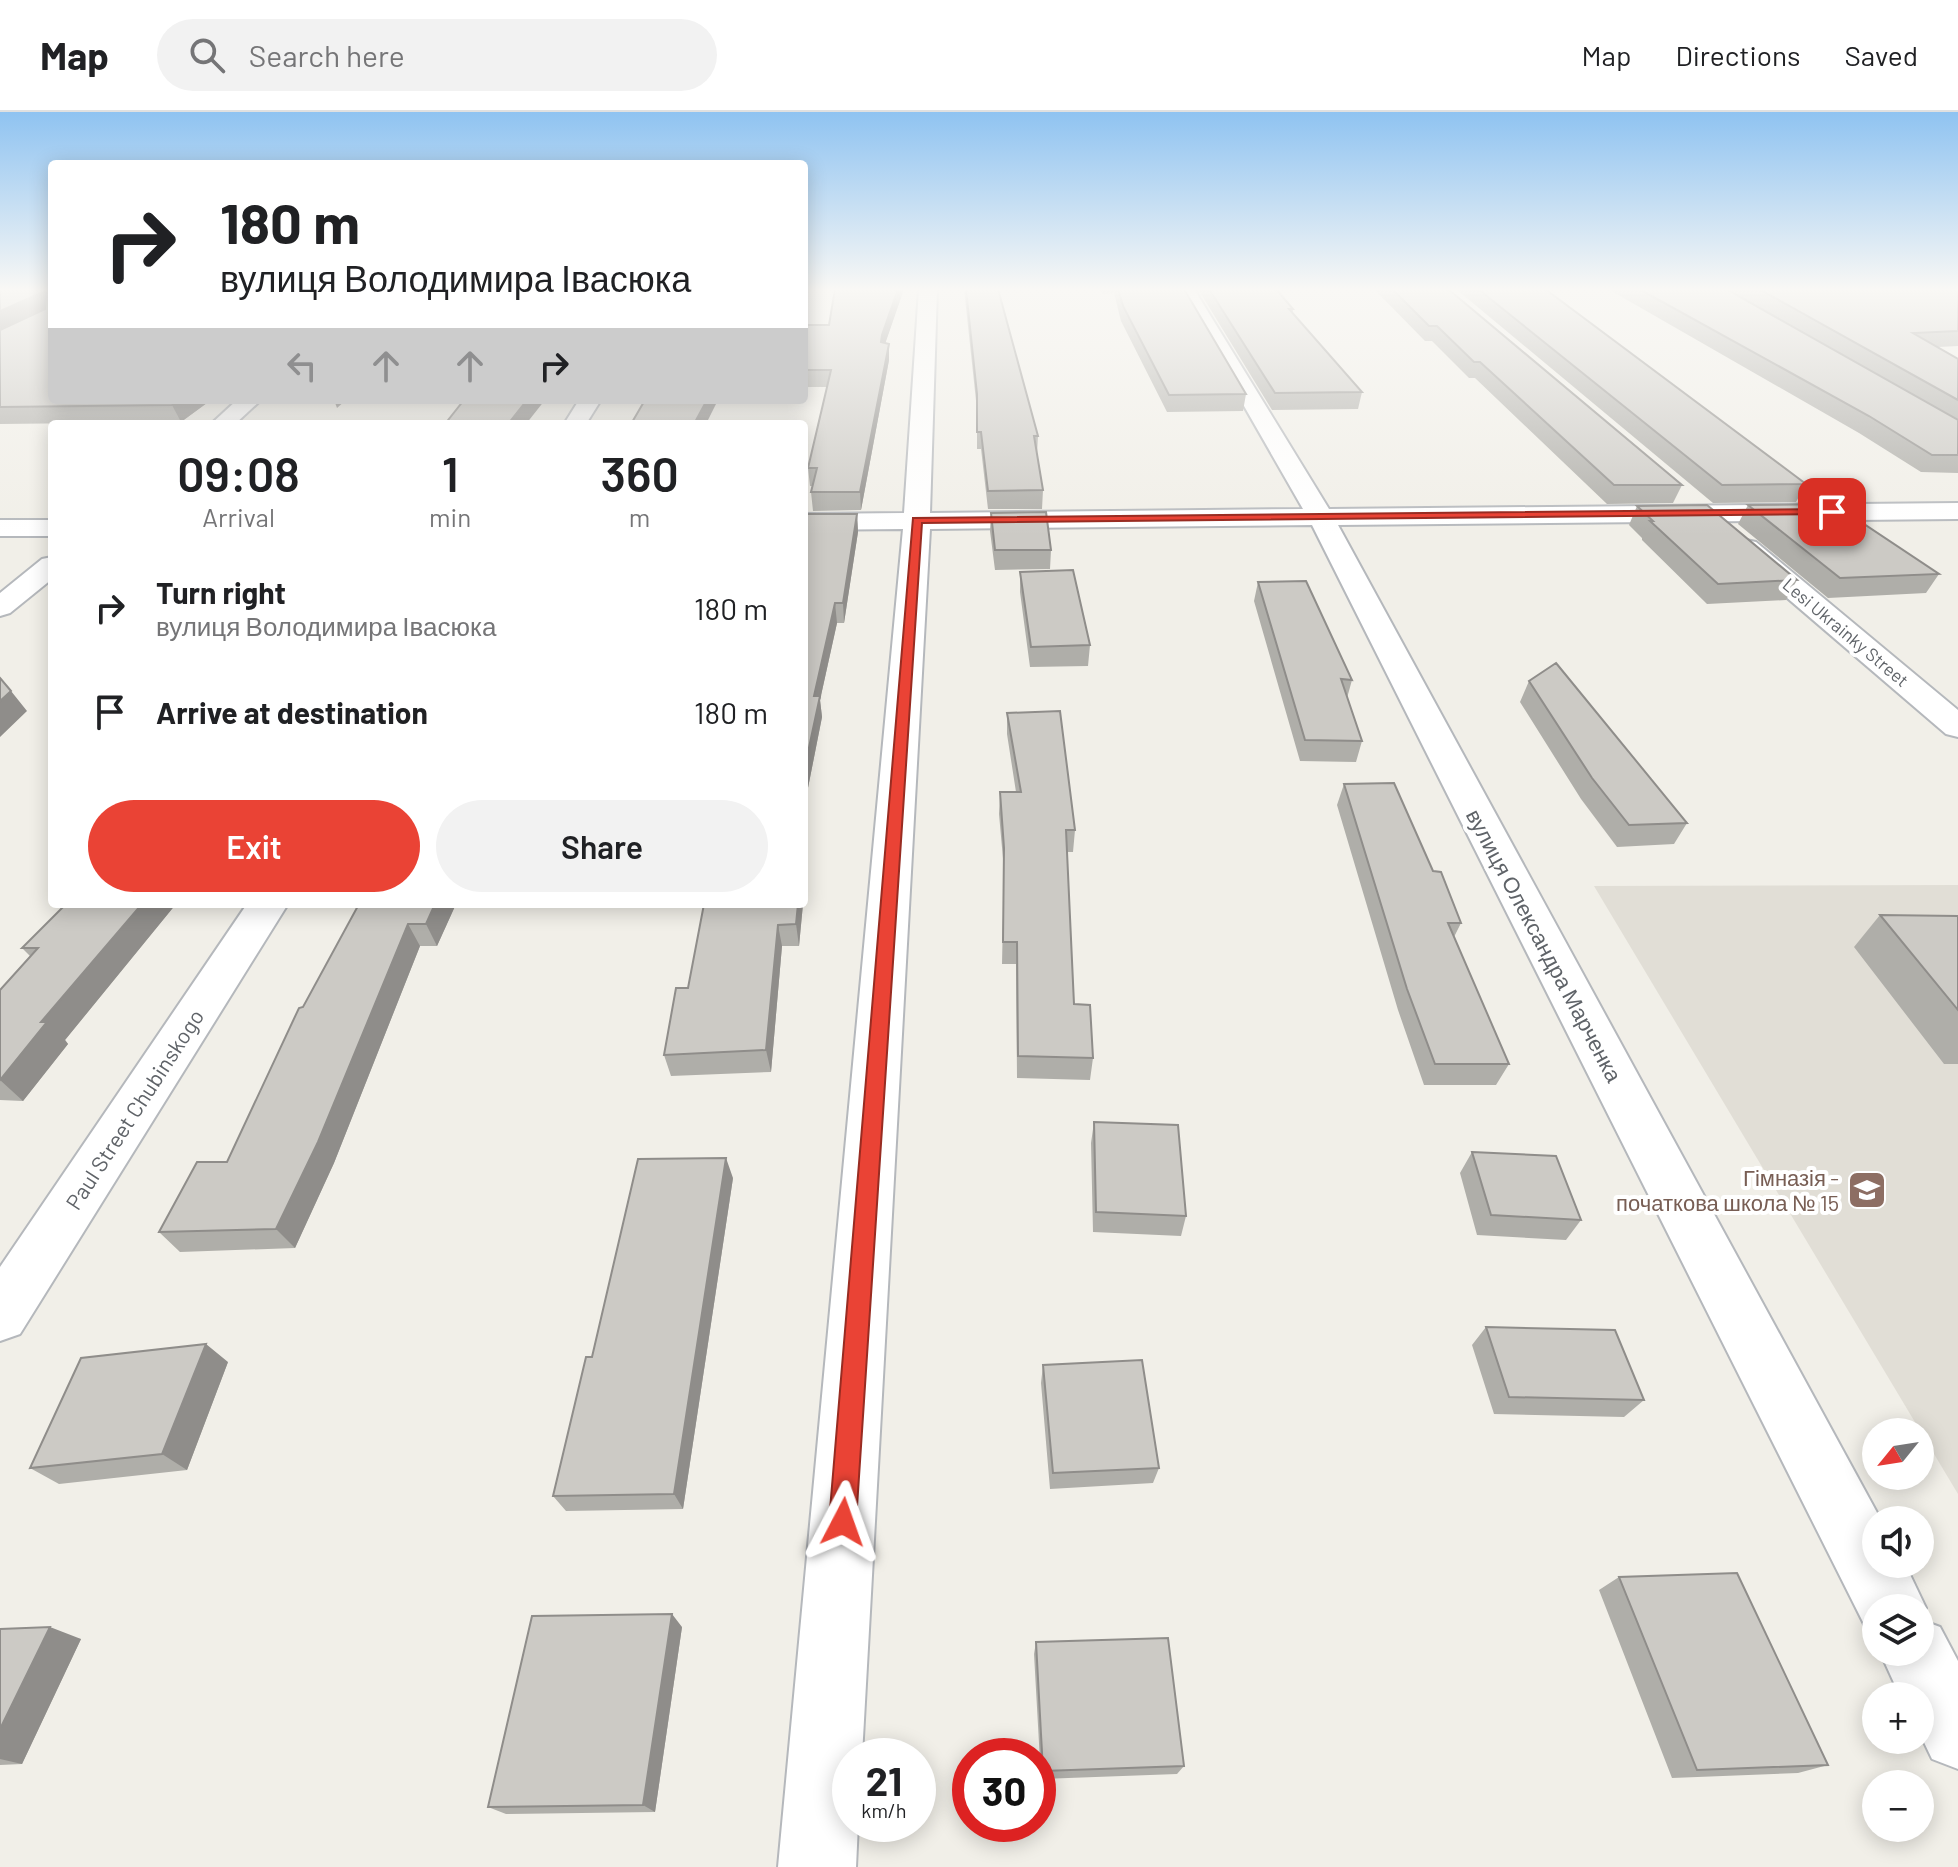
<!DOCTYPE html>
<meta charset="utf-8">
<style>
body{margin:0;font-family:Barlow,sans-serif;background:#f2f2f2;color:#202124;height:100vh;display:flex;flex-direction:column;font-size:30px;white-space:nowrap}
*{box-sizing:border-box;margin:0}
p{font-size:26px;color:#757577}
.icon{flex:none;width:44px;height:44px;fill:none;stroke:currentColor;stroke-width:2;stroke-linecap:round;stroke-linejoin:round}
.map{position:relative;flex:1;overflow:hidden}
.drawer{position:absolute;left:48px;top:308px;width:760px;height:488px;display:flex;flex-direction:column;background:#fff;border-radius:8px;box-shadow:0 4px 20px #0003}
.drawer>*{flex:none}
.banner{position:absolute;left:48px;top:48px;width:760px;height:244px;border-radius:8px;box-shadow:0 4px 20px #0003;background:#fff;color:#202124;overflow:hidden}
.needle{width:52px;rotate:240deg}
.buttons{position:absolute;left:1862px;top:1306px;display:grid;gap:16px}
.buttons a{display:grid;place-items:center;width:72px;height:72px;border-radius:50%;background:#fff;box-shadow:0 4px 20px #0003;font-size:40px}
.speed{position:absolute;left:832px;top:1626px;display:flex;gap:16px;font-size:40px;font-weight:700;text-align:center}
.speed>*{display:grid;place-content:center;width:104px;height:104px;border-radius:50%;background:#fff;box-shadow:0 4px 20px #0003;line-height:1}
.speed small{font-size:20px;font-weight:400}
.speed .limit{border:12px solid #d22;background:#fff;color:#111}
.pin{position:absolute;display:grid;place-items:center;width:68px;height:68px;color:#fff;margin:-34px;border-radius:16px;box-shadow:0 4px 12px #0006}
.me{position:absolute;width:88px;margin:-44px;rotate:4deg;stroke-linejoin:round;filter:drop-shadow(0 0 6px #0008)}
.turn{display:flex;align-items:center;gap:28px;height:168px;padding:0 40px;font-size:36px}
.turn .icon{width:104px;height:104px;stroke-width:2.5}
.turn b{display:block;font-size:56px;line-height:68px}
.lanes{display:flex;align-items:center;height:76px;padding:0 40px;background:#0003;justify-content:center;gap:40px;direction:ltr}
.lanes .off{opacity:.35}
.eta{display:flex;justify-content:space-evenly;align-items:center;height:136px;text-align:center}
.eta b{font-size:48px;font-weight:600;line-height:56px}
.button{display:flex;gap:16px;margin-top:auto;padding:16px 40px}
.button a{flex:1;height:92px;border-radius:48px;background:#ea4335;color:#fff;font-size:32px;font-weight:600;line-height:92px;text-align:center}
.button a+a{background:#f2f2f2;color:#202124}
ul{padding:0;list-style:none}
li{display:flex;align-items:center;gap:24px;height:104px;padding:0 40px}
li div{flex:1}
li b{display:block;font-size:30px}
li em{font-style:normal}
header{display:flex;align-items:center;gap:48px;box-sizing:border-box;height:112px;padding:0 40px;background:#fff;border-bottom:2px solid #e0e0e0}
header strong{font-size:38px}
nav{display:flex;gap:44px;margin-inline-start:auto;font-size:28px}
.search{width:560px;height:72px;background:#f2f2f2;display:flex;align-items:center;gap:20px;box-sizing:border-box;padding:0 28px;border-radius:44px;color:#757577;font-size:30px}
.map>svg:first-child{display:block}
.education{fill:#e1ded6}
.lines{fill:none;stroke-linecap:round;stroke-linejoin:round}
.minor-casing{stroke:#b5b8bc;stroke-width:4}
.minor{fill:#fff;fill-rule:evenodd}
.wall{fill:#afaea9}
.shaded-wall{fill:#8f8d8a}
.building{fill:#cccac5;stroke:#8f8d8a;stroke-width:2}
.route{fill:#ea4335;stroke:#982c22;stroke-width:2}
.labels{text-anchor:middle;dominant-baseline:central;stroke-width:8;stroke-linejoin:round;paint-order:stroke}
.far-street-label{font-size:18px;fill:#5f6368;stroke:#fff}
.street-label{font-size:22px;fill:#5f6368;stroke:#fff}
.education-label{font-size:22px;fill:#785e54;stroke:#fff;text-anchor:end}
</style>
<header>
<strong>Map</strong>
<div class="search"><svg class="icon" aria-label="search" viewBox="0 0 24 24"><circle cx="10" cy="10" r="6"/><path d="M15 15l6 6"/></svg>Search here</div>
<nav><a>Map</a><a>Directions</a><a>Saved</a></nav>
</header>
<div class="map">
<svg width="1958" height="1755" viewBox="0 0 1958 1755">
<rect width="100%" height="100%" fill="#f1efe8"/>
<path class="education" d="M1958,773V1382L1594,774Z"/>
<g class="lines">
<g class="minor-casing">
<path id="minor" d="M919,177H937L930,401L1303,397L1177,177H1194L1329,397L1958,391V407L1338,413L1881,1408H1876V1452H1905L1926,1496L1921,1508L1940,1515L1958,1549V1657L1932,1647L1920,1622V1584H1900L1880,1540H1920V1496H1876V1523L1868,1520L1312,413L930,417L862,1644H850V1712H858L856,1755H778L903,417L804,418V402L904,401Z
M237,288H261L235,312H211Z
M579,288H601L586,312H564Z
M0,408H52V424H0Z
M1746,428L1756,430L1958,598V625L1946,622L1736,442L1732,436L1736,430Z
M52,445V467L10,501L0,504V481L42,447Z
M247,792H288L20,1222L0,1229V1155Z"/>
</g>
<use href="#minor" class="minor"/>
</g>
<path class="wall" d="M0,177H52V288H211L181,310L0,312Z
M904,177L885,231L889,232V248L861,398L813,399L811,380L813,374H810L808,356L827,275H804V213H829Z
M964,177H998L1038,324L1037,342L1043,378L1042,397H988L981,337H977V298Z
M1101,177H1184L1246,282L1243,299L1167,300L1121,209L1114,181L1102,182Z
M1198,177H1276L1293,197V201L1362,280L1358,297L1272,298Z
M1374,177H1448L1682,373L1673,391L1607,392L1475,266H1469L1432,229H1425Z
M1456,177H1545L1806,372L1796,390L1713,391Z
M1608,177H1726L1793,215L1727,177H1958V234L1938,235L1958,247V361L1921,360L1859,321Z
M1748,393L1939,462L1926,481L1828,486L1738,412Z
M1637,394L1797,468L1786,488L1707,492L1642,428V426L1629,413Z
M991,401L1051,438L1050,457L995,458L990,419Z
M857,402L858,420L844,511H837L820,588L822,605L804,696V409Z
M1020,460L1090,533L1088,554L1030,555L1020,480Z
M1258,470L1352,568L1347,586L1362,629L1356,650L1300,649L1254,489Z
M1529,569L1687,711L1674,732L1617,735L1581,687L1520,590Z
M1007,601L1075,718L1073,740H1067L1074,892L1093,946L1090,968L1017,966L1016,852H1002L1004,758L999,702L1000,680H1016L1007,622Z
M1344,672L1433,759L1461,811L1454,825L1509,952L1496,973H1424L1398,898L1337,693Z
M66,792H176L65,928L68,932L23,989L0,988V878L30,844L22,836Z
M359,792H456L437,834H420L334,1051L295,1136L180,1140L159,1120L227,1050L303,895Z
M704,792H803L799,834H782L771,960L671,964L664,943L688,876Z
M1880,803L1958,804V952H1944L1854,835Z
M1094,1010L1186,1104L1181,1124L1093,1120L1091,1031Z
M1472,1040L1581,1108L1566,1128L1477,1123L1460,1061Z
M733,1066L683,1397L566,1399L553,1384L592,1245Z
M1486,1215L1644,1288L1624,1305L1494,1302L1472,1233Z
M228,1250L187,1358L59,1372L30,1356Z
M1043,1253L1159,1356L1153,1371L1050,1377L1041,1271Z
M1619,1465L1828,1653L1798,1661L1672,1666L1599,1478Z
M682,1515L655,1700L506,1702L488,1695Z
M0,1517L81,1527L22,1652L0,1653Z
M1036,1530L1184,1654L1177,1662L1041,1667L1034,1542Z"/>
<path class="shaded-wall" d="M898,177H904L883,238L881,230L882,223Z
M43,180L51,194L0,218V199Z
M889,232V248L861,398L860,380Z
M179,288H211L181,310L172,293Z
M334,288H346L337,296Z
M527,288H545L526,312H508Z
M707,288H718L706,312H694Z
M857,402L858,420L844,511L843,491Z
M835,491L837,511L820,588L822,605L804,696V659L814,584Z
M11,579L27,599L0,625V589Z
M142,792H176L65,928L68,932L23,989L0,968L41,910Z
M435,792H456L437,834L426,812Z
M798,792H803L799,834L796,812Z
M408,812L420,834L334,1051L295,1136L276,1117Z
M778,813L782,834L771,960L766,938Z
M726,1046L733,1066L683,1397L674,1382Z
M206,1232L228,1250L187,1358L162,1342Z
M672,1502L682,1515L655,1700L643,1693Z
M50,1515L81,1527L22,1652L0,1647V1617Z"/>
<path class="building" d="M0,177H52V288H179L172,293L0,295V218L45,197L46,181L43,180L0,199Z
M835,177H898L882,223L881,230L889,232L860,380H811L817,356H808L831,258H804V213H829Z
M966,177H998L1038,324H1034L1043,378L988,379L981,320H977V282Z
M1118,177H1184L1246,282L1169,283L1123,194Z
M1209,177H1276L1293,197H1289L1362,280L1275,281Z
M1392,177H1448L1682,373H1614L1480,250H1474L1437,214H1429Z
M1478,177H1545L1806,372L1722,373Z
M1639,177H1726L1958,308V343H1932L1869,304Z
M1759,177H1958V219L1913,221L1958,247V288Z
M464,288H527L508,312H445Z
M645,288H707L694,312H631Z
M1834,392L1939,462L1840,466L1748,393Z
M1707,393L1797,468L1718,472L1650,409H1653L1637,394Z
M1046,400L1051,438H995L991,401Z
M806,402H857L843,491H835L814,584H820L804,659V409Z
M1073,458L1090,533L1031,535L1020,460Z
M1306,469L1352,568L1341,567L1362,629L1305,628L1258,470Z
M1556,551L1687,711L1629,713L1592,666L1529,569Z
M0,566L11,579L0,589Z
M1060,599L1075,718H1066L1074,892L1090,893L1093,946L1018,944L1017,830H1003L1004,736L1000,680H1021L1007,601Z
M1394,671L1433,759L1441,760L1461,811H1448L1509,952H1435L1407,877L1344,672Z
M66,792H142L41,910H47L0,968V878L38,836H22Z
M359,792H435L426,812H408L318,1030L276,1117L159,1120L197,1050H227L299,896L303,895Z
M704,792H798L796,812L778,813L766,938L664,943L676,876H688Z
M1880,803L1958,804V898Z
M1094,1010L1178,1013L1186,1104L1096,1100Z
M1472,1040L1556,1044L1581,1108L1491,1103Z
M726,1046L674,1382L553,1384L586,1245H592L638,1047Z
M1486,1215L1615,1218L1644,1288L1509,1285Z
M206,1232L162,1342L30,1356L81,1246Z
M1142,1248L1159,1356L1053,1361L1043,1253Z
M1737,1461L1828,1653L1697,1658L1619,1465Z
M672,1502L643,1693L488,1695L532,1504Z
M50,1515L0,1617V1517Z
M1168,1526L1184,1654L1043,1659L1036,1530Z"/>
<linearGradient id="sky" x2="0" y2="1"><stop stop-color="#8fc3f1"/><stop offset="0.42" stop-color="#f9f8f5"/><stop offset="1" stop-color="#f9f8f5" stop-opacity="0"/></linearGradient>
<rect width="1958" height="423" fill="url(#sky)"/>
<path class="route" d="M1832,397L1835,402L922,411L856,1410L852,1420L843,1424L833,1420L829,1410L913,406Z"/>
<defs>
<g id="school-square" transform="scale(2)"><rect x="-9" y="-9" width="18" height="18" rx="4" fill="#8d6e63" stroke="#fff"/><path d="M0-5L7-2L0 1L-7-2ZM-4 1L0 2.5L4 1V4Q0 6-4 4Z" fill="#fff"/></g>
</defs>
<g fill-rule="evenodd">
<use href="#school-square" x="1867" y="1078"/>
</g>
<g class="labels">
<g class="far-street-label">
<text transform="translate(1846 520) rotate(40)">Lesi Ukrainky Street</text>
</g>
<g class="street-label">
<text transform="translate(1545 833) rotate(62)">вулиця Олександра Марченка</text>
<text transform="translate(134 997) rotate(-57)">Paul Street Chubinskogo</text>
</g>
<g class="education-label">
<text x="1839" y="1065">Гімназія -<tspan x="1839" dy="25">початкова школа № 15</tspan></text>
</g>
</g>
</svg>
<div class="buttons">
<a><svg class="needle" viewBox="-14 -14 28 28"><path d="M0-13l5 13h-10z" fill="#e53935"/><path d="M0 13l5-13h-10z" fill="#757577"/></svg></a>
<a><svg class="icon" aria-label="sound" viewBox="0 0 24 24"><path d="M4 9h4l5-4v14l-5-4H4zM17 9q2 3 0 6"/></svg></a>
<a><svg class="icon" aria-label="layers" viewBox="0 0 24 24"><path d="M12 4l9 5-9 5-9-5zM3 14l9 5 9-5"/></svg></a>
<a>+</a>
<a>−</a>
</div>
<div class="speed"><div>21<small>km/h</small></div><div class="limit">30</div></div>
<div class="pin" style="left:1832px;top:400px;background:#d93025"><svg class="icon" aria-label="arrive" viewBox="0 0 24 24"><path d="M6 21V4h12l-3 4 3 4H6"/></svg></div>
<svg class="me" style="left:843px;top:1410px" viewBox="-20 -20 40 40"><path d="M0-17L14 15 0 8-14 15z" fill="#ea4335" stroke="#fff" stroke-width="4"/></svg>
<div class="banner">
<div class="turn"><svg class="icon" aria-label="right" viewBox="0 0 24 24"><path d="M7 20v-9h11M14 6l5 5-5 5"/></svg><div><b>180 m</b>вулиця Володимира Івасюка</div></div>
<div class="lanes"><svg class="icon off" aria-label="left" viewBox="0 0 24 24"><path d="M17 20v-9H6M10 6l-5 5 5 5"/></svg><svg class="icon off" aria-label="ahead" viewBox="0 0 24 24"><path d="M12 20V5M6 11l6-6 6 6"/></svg><svg class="icon off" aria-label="ahead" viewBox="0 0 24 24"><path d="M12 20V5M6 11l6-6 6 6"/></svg><svg class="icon" aria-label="right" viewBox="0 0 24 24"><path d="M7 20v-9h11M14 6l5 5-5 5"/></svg></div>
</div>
<section class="drawer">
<div class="eta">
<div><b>09:08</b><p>Arrival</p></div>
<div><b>1</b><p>min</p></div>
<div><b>360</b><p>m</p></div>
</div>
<ul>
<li><svg class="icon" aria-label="right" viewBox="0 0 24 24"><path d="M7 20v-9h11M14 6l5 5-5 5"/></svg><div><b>Turn right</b><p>вулиця Володимира Івасюка</p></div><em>180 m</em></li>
<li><svg class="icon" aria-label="arrive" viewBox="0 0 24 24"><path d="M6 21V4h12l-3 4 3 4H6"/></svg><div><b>Arrive at destination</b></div><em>180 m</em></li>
</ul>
<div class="button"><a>Exit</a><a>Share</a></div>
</section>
</div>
